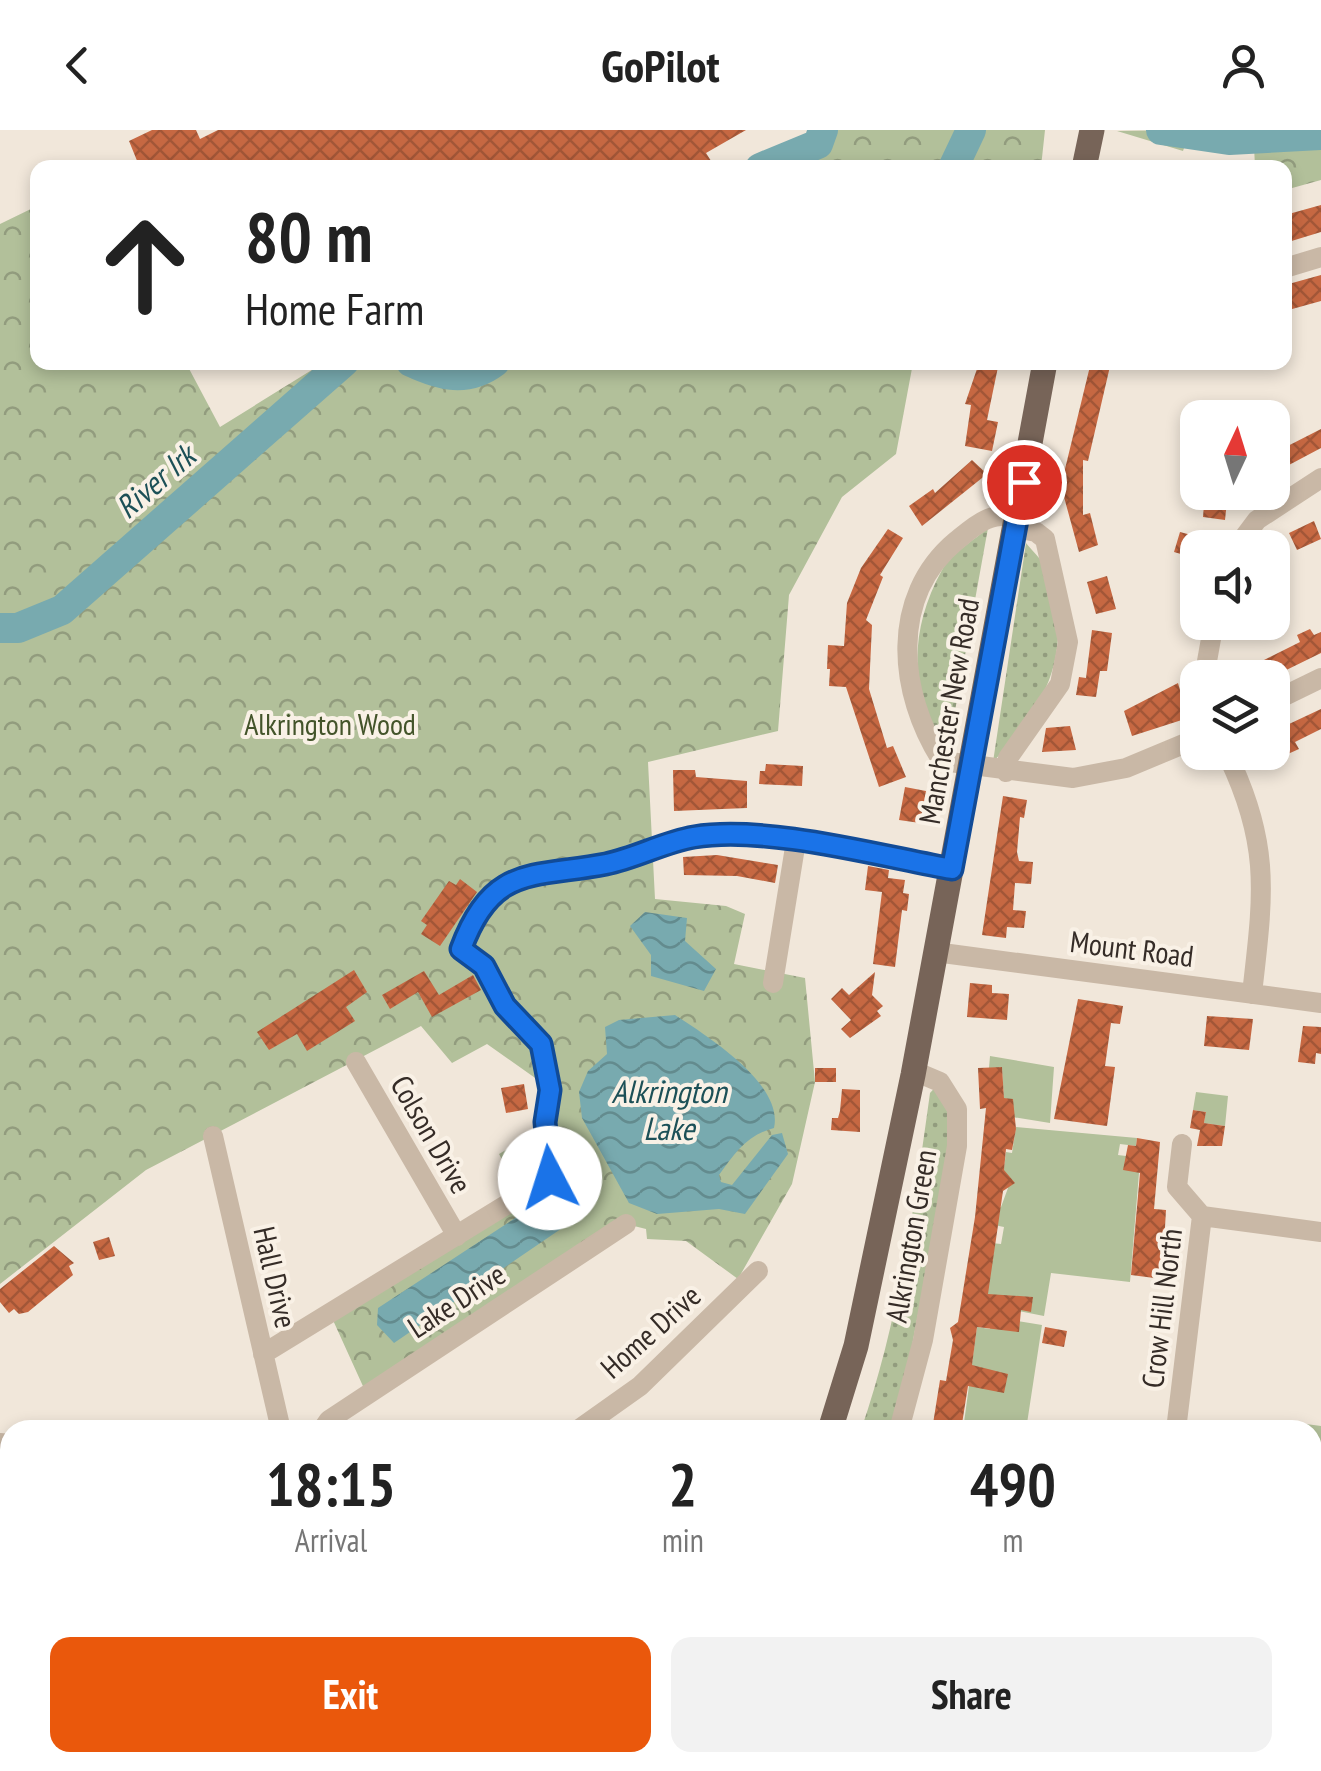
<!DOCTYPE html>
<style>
body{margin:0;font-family:"PT Sans Narrow",sans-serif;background:#f2f2f2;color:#222;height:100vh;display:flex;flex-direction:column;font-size:38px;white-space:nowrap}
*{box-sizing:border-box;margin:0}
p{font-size:32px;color:#767676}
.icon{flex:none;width:55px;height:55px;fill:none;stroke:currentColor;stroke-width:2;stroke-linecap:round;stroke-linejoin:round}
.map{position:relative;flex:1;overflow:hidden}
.side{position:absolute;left:0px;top:1290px;width:1322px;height:352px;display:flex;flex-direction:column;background:#fff;border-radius:30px 30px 0 0;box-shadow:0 5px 15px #0003}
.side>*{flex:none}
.top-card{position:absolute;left:30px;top:30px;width:1262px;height:210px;border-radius:20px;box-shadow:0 5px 15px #0003;background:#fff;color:#222;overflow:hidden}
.needle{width:65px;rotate:4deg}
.fabs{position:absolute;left:1180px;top:270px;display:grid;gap:20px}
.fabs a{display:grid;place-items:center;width:110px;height:110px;border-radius:20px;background:#fff;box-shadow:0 5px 15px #0003;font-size:50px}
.pin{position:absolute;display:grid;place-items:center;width:85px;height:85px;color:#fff;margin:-42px;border:5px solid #fff;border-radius:50%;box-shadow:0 2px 10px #0007}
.me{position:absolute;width:110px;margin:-55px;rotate:355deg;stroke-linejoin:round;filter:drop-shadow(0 0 8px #0008)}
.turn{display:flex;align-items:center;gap:35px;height:210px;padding:0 50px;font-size:45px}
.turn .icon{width:130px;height:130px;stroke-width:2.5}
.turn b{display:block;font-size:70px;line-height:85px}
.eta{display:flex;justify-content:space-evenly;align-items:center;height:170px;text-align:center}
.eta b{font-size:60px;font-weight:800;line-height:70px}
.cta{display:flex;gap:20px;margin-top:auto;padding:20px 50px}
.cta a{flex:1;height:115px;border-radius:20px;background:#ea580c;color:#fff;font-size:40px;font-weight:800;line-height:115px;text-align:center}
.cta a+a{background:#f2f2f2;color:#222}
header{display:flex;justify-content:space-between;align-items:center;height:130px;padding:0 50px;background:#fff;font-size:45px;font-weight:800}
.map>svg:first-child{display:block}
.grass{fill:url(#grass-dots)}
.forest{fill:url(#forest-crowns)}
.green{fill:#b2c09a}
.water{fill:url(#water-waves)}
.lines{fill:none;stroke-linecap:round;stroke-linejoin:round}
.river{stroke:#78aaaf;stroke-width:30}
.building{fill:url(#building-cross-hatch)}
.minor{stroke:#c9b8a6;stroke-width:20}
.major{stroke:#776458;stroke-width:25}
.route-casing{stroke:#114b97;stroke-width:25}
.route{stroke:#1a73e8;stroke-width:18}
.labels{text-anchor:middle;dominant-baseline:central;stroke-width:8;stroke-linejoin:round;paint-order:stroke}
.street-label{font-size:30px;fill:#352c27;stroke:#f9f1e6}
.park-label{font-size:30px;fill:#43542a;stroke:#f9f1e6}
.water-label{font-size:32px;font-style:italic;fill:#1c5057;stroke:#f9f1e6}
</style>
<header><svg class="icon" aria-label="back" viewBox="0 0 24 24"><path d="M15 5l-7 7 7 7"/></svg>GoPilot<svg class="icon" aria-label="person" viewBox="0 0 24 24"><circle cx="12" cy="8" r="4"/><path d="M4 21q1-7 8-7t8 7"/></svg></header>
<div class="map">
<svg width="1321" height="1641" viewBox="0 0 1321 1641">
<defs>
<pattern id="grass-dots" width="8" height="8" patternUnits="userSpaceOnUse" patternTransform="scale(2.5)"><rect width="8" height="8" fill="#b2c09a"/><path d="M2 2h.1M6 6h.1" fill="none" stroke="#929c7e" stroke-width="1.8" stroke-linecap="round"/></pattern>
<pattern id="forest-crowns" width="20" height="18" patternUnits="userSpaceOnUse" patternTransform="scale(2.5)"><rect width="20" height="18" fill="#b2c09a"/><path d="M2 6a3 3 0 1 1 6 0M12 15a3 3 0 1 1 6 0" fill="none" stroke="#929c7e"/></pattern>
<pattern id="water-waves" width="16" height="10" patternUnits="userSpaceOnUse" patternTransform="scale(2.5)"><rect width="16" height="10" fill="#78aaaf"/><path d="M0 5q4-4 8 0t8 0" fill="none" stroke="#638b8e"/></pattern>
<pattern id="building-cross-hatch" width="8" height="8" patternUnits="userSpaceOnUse" patternTransform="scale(2.5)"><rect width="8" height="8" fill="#c66842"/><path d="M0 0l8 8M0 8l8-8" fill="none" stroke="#a25637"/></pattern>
</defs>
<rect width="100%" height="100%" fill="#f1e7da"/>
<path class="grass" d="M988,398L947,625C910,565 907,504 942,440C951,424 974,410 988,398Z
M1026,413C1034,423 1045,433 1051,444C1055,452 1055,465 1056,474C1067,539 1036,586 993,632Z
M940,952L957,979L896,1300H861C899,1190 914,1078 930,963Z"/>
<path class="forest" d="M823,0H1045L1041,37H738Z
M1184,0L1226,6L1321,0V50L1285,60V38L1255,37L1254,16L1187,9L1183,21L1117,1Z
M37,76L38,232L186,233L220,297L323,233H913L896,324L842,367L789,465L778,601L648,632L655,769L726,776L745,784L734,834L805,848L815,952L792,1054L738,1149L686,1111L647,1109L646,1099L626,1094L367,1265L332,1188L520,1063L499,1024L535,1003L538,950L487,914L452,933L421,896L146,1040L0,1154V94Z"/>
<path class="green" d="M990,926L1054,937L1050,993L1006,986L1013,970L1004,968L1002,938H989Z
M1196,962L1228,966L1225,996L1204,993L1206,982L1193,980Z
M1016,997L1137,1008L1136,1016L1120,1014L1118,1025L1126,1026L1139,1043L1130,1152L1051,1143L1044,1186L992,1176L985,1164L994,1121L982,1112L1001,1114L1004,1097L994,1095L997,1077H1001L1008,1058L1003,1047L1006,1022L1012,1023Z
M992,1187L1042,1195L1026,1300H963L977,1197L990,1199Z
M1306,1294L1321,1296V1538L1313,1537L1312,1300H1305Z"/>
<path class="water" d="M645,782L687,788L685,811L716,839L704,861L651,846V825L630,796Z
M675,885C707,906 784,954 774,998C747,1005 735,1023 719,1045L721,1052L732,1055L772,1005L782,1003L788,1024L745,1084L719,1079L657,1084L629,1073L582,988L579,962L588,941L607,924L605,897L619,890Z
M552,1064L570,1070L571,1092L394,1213L377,1195L378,1178Z"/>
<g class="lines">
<path class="river" d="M1161,0L1229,10L1321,5
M760,38L818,14L823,0
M953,38L971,0
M411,232C441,246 467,253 495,232
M0,498H18L62,480L344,232"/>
</g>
<path class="building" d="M152,0H196L200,9L218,0H746L706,23L713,34L704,38H140L129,11Z
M1321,75V102L1285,113V85Z
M1321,145V171L1285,181V155Z
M1091,232H1111L1088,331L1083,330V385L1090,383L1098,415L1079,422L1064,367L1065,339Z
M979,233L998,237L987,290L998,292L992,321L965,316L971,275L965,274Z
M1321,299V318L1272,344V324Z
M972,330L987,344L922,396L909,376L933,359L935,363Z
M1205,362H1228L1225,390L1203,387Z
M1314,391L1321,409L1297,420L1289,403Z
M888,399L903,408L880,445L883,447L866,490L872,495L869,559L887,618L893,616L906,647L879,657L846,557L829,556L830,539H827L828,515L844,516L847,473L861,438Z
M1180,402L1199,407L1194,428L1174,422Z
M1107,446L1116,479L1096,484L1087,452Z
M1310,499L1314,505L1321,502V523L1270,548H1228L1300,512L1297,505Z
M1092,500L1112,503L1107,541H1100L1096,567L1076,565L1079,547L1086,548Z
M1178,553L1188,588L1132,606L1124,581Z
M1321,579V599L1295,612L1299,619L1257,638L1250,622H1272V602Z
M1070,596L1076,620L1042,622L1046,598Z
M766,634L803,636L802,656L759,654L760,641H765Z
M673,640H695L696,647L747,651V678L674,681Z
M905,657L926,661L920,693L899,690Z
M1003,666L1027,670L1024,688L1020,687L1017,722L1019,731L1033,732L1031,754L1015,753L1013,780L1026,781L1024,798L1007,797L1006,808L982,805Z
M717,725L778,735L775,753L737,746L684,745L683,727Z
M868,736L889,740L888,748L905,750L903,763L909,764L907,781L902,780L895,837L873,834L882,762L865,760Z
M460,749L477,762L440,816L421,804L427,795L421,791L449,751L456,755Z
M354,840L367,862L346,877L355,891L307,921L297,904L269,920L257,902Z
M424,841L439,865L473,845L481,860L432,887L418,862L390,879L382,865Z
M875,842L872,865L883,876L877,881L881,886L850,908L841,899L851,890L831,869L842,858L849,865Z
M970,853L992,855V863L1009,864L1007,890L967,887Z
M1078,869L1123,876L1120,894L1111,893L1105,936L1115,937L1107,996L1054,989Z
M1207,886L1253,889L1249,920L1204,916Z
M1303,896L1321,897V924L1316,923L1315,934L1298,932Z
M1002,937L1004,968L1013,969L1016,999L1012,1020L1006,1019L1004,1040L1015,1053L1003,1061L988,1164L1033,1167L1031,1182L1021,1180L1019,1202L977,1197L972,1235L1008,1244L1004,1263L968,1256L961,1300H932L940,1250L946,1251L953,1210L950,1198L958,1192L975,1087L986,978L980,979L978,938Z
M815,938H836V952H815Z
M524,954L528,979L506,983L501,958Z
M842,959L860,960V1002L831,1000L832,988H838L840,981Z
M1193,980L1206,982L1204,993L1225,996L1222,1016H1197L1200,1000L1190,998Z
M1137,1008L1160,1012L1154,1079L1166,1080L1162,1149L1131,1145L1140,1043L1123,1040L1128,1015L1136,1016Z
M109,1107L115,1126L99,1130L93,1112Z
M54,1116L74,1133L69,1136L73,1145L28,1182L19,1184L14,1179L9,1183L0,1172V1159Z
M1045,1197L1067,1201L1064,1217L1042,1213Z"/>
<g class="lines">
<path class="minor" d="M1285,138L1321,127
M1018,387C989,382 978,393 956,411C889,467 898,563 942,631L1073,648L1126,638L1198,608
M1236,418L1257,390L1321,348
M1204,548L1214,492
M1272,572L1321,548
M1226,622C1272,715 1263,766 1252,864
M1006,642L1008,628L1060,554L1068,512L1045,409L1036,402L1016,398
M935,822L1321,873
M773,853L796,711
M356,932L457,1106
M213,1006L281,1300
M1182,1014L1177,1057L1202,1086
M1202,1086L1321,1102
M263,1224L550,1048L545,992L550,960L541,914L505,876L484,836L461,819C492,735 533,747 606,734C636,728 664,712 694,707C766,695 879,726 952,739
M322,1300L329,1290L626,1094
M578,1300L640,1256L758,1141
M899,1300L923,1210L957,1016V979L940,952L914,941
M1176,1300L1202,1086
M0,1313L10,1314
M1312,1632H1321
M135,1641L139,1632
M416,1641L420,1632
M1127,1641L1129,1632"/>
<path class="major" d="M1084,38L1092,0
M830,1300L856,1216L913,945L1045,232
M671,1641L676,1632"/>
</g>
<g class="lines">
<g class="route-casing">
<path id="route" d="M550,1048L545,992L550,960L541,914L505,876L484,836L461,819C492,734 533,748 606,734C636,728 664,712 694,707C766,695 880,726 952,739L1024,352"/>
</g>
<use href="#route" class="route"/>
</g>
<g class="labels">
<g class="street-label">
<text transform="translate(948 581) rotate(-80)">Manchester New Road</text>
<text transform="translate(1132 818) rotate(7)">Mount Road</text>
<text transform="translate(432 1004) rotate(60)">Colson Drive</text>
<text transform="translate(910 1106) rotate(-80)">Alkrington Green</text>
<text transform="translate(276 1147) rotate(77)">Hall Drive</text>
<text transform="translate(456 1170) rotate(-33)">Lake Drive</text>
<text transform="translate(1161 1178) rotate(-83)">Crow Hill North</text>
<text transform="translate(650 1201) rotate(-42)">Home Drive</text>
</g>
<g class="park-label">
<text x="330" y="593">Alkrington Wood</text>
</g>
<g class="water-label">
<text transform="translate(155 351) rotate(-41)">River Irk</text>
<text x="669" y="961">Alkrington<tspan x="669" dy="37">Lake</tspan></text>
</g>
</g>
</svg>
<div class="fabs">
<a><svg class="needle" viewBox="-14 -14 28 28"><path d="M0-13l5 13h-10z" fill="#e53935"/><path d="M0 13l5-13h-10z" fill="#767676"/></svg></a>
<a><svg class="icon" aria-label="sound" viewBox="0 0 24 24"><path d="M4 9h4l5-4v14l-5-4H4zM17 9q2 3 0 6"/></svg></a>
<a><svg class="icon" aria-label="layers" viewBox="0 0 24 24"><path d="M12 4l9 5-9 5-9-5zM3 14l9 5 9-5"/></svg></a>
</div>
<div class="pin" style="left:1024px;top:352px;background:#d93025"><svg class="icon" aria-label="arrive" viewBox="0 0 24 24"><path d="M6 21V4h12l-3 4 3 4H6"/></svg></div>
<svg class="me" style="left:550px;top:1048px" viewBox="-20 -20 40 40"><circle r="19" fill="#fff"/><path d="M0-13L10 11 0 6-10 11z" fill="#1a73e8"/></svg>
<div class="top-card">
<div class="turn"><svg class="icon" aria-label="ahead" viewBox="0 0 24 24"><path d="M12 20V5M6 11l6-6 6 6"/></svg><div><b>80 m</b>Home Farm</div></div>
</div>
<section class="side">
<div class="eta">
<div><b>18:15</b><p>Arrival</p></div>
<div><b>2</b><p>min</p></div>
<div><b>490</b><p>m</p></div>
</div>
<div class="cta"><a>Exit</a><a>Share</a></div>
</section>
</div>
